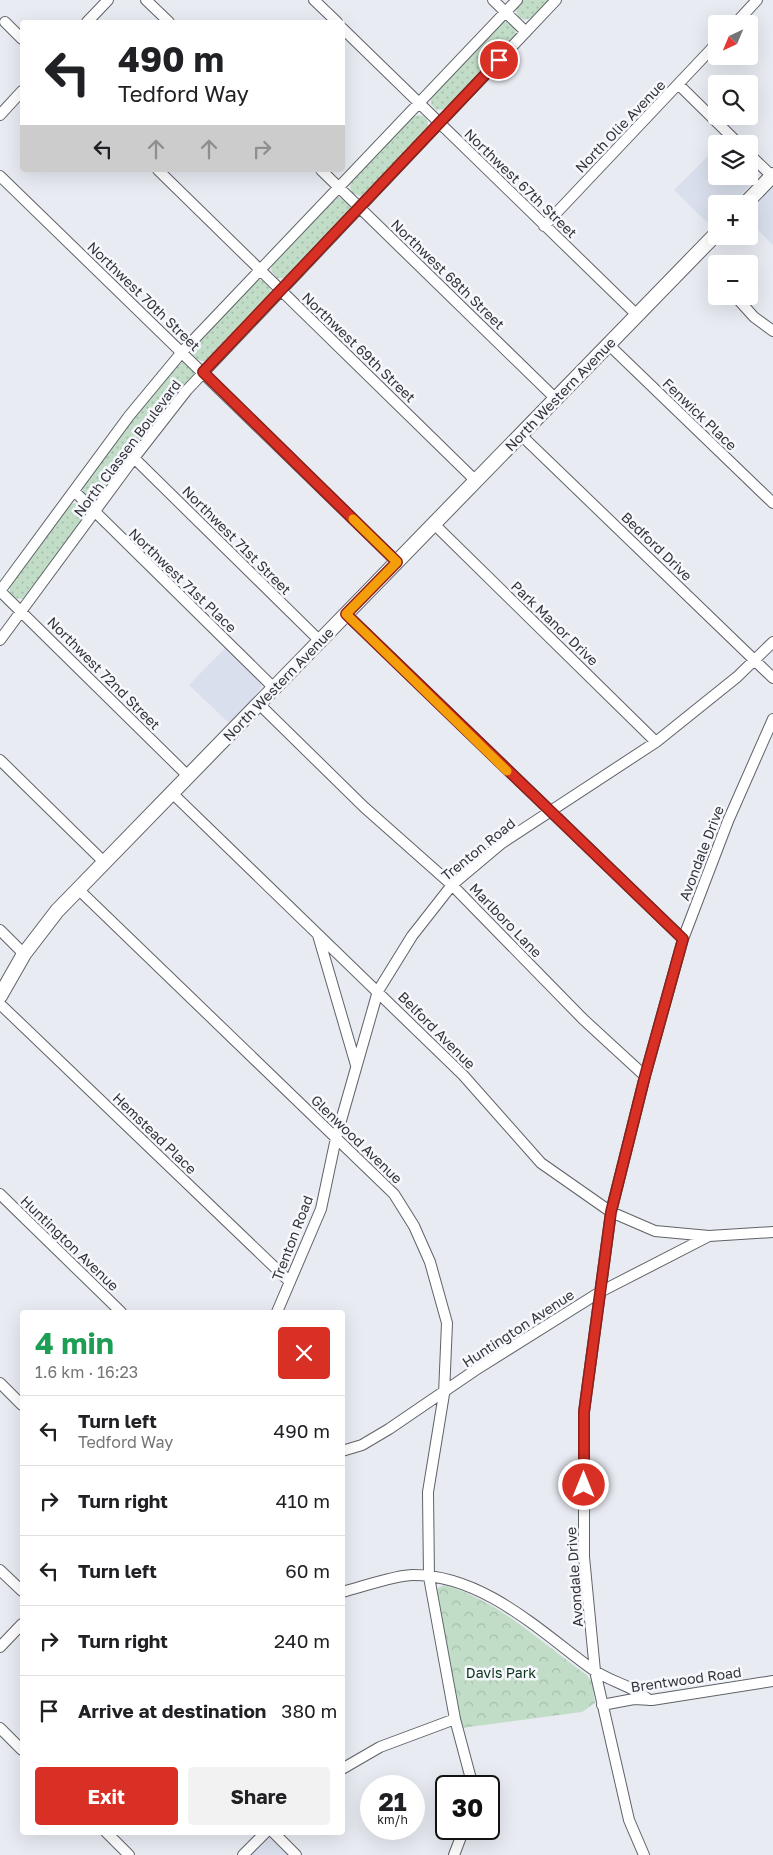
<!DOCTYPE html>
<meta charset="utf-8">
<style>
body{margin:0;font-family:"Golos Text",sans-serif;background:#f2f2f2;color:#202124;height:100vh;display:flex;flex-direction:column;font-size:19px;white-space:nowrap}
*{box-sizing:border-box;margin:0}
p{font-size:16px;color:#757577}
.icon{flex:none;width:28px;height:28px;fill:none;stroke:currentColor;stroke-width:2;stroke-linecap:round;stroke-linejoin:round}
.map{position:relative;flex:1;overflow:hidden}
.side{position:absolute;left:20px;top:1310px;width:325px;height:525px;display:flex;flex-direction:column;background:#fff;border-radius:5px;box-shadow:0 5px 20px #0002}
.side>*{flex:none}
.guide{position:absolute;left:20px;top:20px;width:325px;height:152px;border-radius:5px;box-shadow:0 5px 20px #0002;background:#fff;color:#202124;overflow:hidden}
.needle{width:32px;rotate:224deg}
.fabs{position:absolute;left:708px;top:15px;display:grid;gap:10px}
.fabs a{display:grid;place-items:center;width:50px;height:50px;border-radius:5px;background:#fff;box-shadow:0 5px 20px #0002;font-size:25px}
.speed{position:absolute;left:360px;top:1775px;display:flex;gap:10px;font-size:25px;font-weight:700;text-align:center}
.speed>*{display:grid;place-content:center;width:65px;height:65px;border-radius:50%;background:#fff;box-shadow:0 5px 20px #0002;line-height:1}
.speed small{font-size:12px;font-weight:400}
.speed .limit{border:2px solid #111;border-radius:8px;background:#fff;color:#111}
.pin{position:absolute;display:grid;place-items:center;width:42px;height:42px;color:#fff;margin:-21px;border:2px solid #fff;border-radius:50%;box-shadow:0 1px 5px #0007}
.me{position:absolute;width:55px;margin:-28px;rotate:0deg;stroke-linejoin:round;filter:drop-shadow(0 0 4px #0008)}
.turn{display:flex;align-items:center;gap:18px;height:105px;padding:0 15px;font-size:22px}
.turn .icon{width:65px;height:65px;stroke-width:2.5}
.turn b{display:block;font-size:35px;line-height:42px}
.lanes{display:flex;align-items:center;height:48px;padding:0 15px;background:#0003;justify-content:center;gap:25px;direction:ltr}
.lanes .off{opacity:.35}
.round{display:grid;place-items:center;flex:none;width:52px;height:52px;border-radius:5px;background:#f2f2f2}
.headline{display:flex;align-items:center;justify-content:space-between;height:85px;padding:0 15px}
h1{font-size:30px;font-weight:700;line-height:38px;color:#1e9e55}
.primary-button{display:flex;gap:10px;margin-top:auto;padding:10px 15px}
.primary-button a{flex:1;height:58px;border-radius:5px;background:#d93025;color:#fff;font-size:20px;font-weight:700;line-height:58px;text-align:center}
.primary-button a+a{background:#f2f2f2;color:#202124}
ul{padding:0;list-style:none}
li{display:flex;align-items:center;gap:15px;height:70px;padding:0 15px;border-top:1px solid #e0e0e0}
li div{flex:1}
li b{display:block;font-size:19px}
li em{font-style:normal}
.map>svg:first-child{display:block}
.built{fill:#d9dfec}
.grass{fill:url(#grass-dots)}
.forest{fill:url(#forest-crowns)}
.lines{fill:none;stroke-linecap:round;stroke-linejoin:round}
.minor-casing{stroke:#5f6267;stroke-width:12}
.major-casing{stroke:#5f6267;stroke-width:16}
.minor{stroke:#fff;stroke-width:10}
.major{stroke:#fff;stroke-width:14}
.route-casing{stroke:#8d1f18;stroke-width:12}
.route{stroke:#d93025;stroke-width:9}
.slow{stroke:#f59e0b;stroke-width:9}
.labels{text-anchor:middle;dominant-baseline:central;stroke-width:5;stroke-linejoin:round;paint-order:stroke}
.street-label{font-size:14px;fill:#333437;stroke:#f6f8fe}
.park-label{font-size:14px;fill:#083318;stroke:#f6f8fe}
</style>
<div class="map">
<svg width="773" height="1855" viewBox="0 0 773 1855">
<defs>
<pattern id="grass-dots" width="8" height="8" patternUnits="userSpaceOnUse" patternTransform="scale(1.25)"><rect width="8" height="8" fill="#c1ddc7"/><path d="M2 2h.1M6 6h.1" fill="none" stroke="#a6beac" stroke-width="1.8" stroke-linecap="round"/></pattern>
<pattern id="forest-crowns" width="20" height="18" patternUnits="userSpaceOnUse" patternTransform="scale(1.25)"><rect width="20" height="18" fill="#c1ddc7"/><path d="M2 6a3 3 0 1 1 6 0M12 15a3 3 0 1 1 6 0" fill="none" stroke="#a6beac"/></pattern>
</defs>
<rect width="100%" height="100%" fill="#e8ebf2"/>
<path class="built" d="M716,148V176H749V164L758,173V177L731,204H716V219L710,225L674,190Z
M773,186V245L749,221V211Z
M226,647L259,680L261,685L259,692L229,723L189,685Z
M267,1837L272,1838L290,1855H249Z"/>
<path class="grass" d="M522,0H549C541,9 533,24 519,18L516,10Z
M506,21L514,25L516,34L514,37L445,109L436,110L431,104V98L500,23Z
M419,115C426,116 430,122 427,130L363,197L352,193L350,186L352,180L412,117Z
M339,197L350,205V211L286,278H277L271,270L273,262L334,199Z
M257,280H263C270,284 273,290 269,297L210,359C204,363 197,361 193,354L196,344Z
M185,362L193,369L194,376L98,499H88L83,494V485L141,407L178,364Z
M74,503L82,506L85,510L84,519L24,599L14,598L10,593V585L67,507Z"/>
<path class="forest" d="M444,1585C500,1601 541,1643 587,1675L592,1683L595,1703L582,1712L462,1728L456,1710L435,1593L438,1588Z"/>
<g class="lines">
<g class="minor-casing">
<path id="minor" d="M146,0L169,22
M314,0L337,22
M493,0L526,32
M5,22L22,39
M87,22L108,0
M735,24L757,0
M342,28L637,315
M679,85L739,144
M0,115L22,91
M749,154L772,176
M158,170L476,481
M321,170L556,399
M0,176L397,562
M544,226L716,44
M735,296L754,317L773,331
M608,344L773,503
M521,435L773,678
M134,458L320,641
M74,491L274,688
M434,524L656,742
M0,591L129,416L182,352L517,0
M0,591L188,776
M346,614L683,939
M0,640L134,458L187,390L556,0
M259,704L364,807L452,885L583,1019L645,1076
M0,760L104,862
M172,793L463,1075L541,1163L611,1212L655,1231L709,1236
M78,889L394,1194L414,1226L430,1262L447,1323L444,1394L428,1492L429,1577L455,1719L471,1779V1786
M0,930L24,954
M318,935L356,1065
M0,1004L290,1282
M0,1194L121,1312
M277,1312L321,1209L336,1138L378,991L412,936L452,885L502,843L656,742L737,677L773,642
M0,1383L22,1405
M342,1451L362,1445L389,1429L474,1371L600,1292L709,1236L773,1232
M0,1570L22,1591
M342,1592C362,1587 395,1575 413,1575C483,1575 540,1631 592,1669C610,1682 634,1686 649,1700
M0,1647L22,1624
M602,1705L634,1699L652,1700L773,1681
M0,1728L22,1750
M342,1769L380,1747L455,1719
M106,1832L129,1855
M273,1832L296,1855
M243,1855L266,1832
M454,1855L464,1829
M644,1855L629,1820L595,1671L584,1557V1412L611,1212L645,1076L683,939L728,821L773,719"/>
</g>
<g class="major-casing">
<path id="major" d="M745,204L773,175
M0,996L24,954L57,911L716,234"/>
</g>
<use href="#minor" class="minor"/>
<use href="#major" class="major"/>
</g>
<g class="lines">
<g class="route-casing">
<path id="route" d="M499,60L203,372L397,562L346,614L683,939L645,1076L611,1212L584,1412V1485"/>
</g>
<use href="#route" class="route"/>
<path class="slow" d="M353,519L397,562L346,614L507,771"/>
</g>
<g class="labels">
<g class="street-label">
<text transform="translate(620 126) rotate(-46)">North Olie Avenue</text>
<text transform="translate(521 183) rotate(44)">Northwest 67th Street</text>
<text transform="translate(448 274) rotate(44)">Northwest 68th Street</text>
<text transform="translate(144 296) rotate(44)">Northwest 70th Street</text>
<text transform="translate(359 347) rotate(44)">Northwest 69th Street</text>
<text transform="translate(560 394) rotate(-46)">North Western Avenue</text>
<text transform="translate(700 414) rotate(44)">Fenwick Place</text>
<text transform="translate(127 448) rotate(-53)">North Classen Boulevard</text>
<text transform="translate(237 540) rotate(45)">Northwest 71st Street</text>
<text transform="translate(657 546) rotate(44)">Bedford Drive</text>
<text transform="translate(183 580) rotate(44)">Northwest 71st Place</text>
<text transform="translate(555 623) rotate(44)">Park Manor Drive</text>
<text transform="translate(104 673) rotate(45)">Northwest 72nd Street</text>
<text transform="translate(278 684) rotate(-46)">North Western Avenue</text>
<text transform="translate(478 849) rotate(-39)">Trenton Road</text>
<text transform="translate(701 853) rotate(-69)">Avondale Drive</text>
<text transform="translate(506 920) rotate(46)">Marlboro Lane</text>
<text transform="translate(437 1030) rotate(45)">Belford Avenue</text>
<text transform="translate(155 1133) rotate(44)">Hemstead Place</text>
<text transform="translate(357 1139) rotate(44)">Glenwood Avenue</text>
<text transform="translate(292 1238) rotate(-69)">Trenton Road</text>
<text transform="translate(70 1243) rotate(44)">Huntington Avenue</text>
<text transform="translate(518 1328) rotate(-33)">Huntington Avenue</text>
<text transform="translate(574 1577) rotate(-94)">Avondale Drive</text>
<text transform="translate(686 1679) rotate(-8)">Brentwood Road</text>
</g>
<g class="park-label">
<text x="501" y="1672">Davis Park</text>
</g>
</g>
</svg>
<div class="fabs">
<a><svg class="needle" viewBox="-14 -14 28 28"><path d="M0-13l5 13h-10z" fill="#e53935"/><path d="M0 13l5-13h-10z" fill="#757577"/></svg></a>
<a><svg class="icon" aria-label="search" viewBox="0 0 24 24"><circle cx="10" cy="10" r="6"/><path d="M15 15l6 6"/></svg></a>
<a><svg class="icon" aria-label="layers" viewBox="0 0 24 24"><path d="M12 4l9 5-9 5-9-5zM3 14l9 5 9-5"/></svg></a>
<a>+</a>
<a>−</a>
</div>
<div class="speed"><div>21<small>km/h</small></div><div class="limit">30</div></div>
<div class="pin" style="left:499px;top:60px;background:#d93025"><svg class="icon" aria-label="arrive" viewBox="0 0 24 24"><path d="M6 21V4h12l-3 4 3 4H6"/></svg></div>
<svg class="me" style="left:584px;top:1485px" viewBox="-20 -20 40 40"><circle r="17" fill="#d93025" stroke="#fff" stroke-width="3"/><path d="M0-11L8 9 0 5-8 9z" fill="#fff"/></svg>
<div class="guide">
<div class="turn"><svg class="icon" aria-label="left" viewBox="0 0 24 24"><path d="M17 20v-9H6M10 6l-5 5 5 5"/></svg><div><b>490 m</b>Tedford Way</div></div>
<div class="lanes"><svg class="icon" aria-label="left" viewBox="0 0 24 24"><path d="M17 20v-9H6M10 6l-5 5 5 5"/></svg><svg class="icon off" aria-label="ahead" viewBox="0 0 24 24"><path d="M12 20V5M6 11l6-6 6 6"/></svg><svg class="icon off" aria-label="ahead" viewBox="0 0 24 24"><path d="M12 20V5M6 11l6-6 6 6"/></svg><svg class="icon off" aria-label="right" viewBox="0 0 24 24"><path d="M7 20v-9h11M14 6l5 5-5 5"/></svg></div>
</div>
<section class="side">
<div class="headline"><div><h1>4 min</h1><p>1.6 km · 16:23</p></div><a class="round" style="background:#d93025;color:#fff"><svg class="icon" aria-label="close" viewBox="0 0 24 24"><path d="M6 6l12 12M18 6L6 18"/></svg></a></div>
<ul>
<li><svg class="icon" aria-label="left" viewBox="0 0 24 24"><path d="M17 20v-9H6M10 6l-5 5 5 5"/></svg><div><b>Turn left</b><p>Tedford Way</p></div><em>490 m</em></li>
<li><svg class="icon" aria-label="right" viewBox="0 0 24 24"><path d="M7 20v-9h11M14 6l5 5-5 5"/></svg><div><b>Turn right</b></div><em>410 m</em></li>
<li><svg class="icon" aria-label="left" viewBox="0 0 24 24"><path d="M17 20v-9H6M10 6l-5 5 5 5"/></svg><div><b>Turn left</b></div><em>60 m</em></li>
<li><svg class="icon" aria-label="right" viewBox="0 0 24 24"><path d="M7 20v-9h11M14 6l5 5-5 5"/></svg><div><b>Turn right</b></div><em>240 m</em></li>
<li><svg class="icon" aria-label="arrive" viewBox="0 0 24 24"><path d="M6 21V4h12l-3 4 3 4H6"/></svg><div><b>Arrive at destination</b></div><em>380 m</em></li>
</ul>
<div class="primary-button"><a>Exit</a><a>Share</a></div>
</section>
</div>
